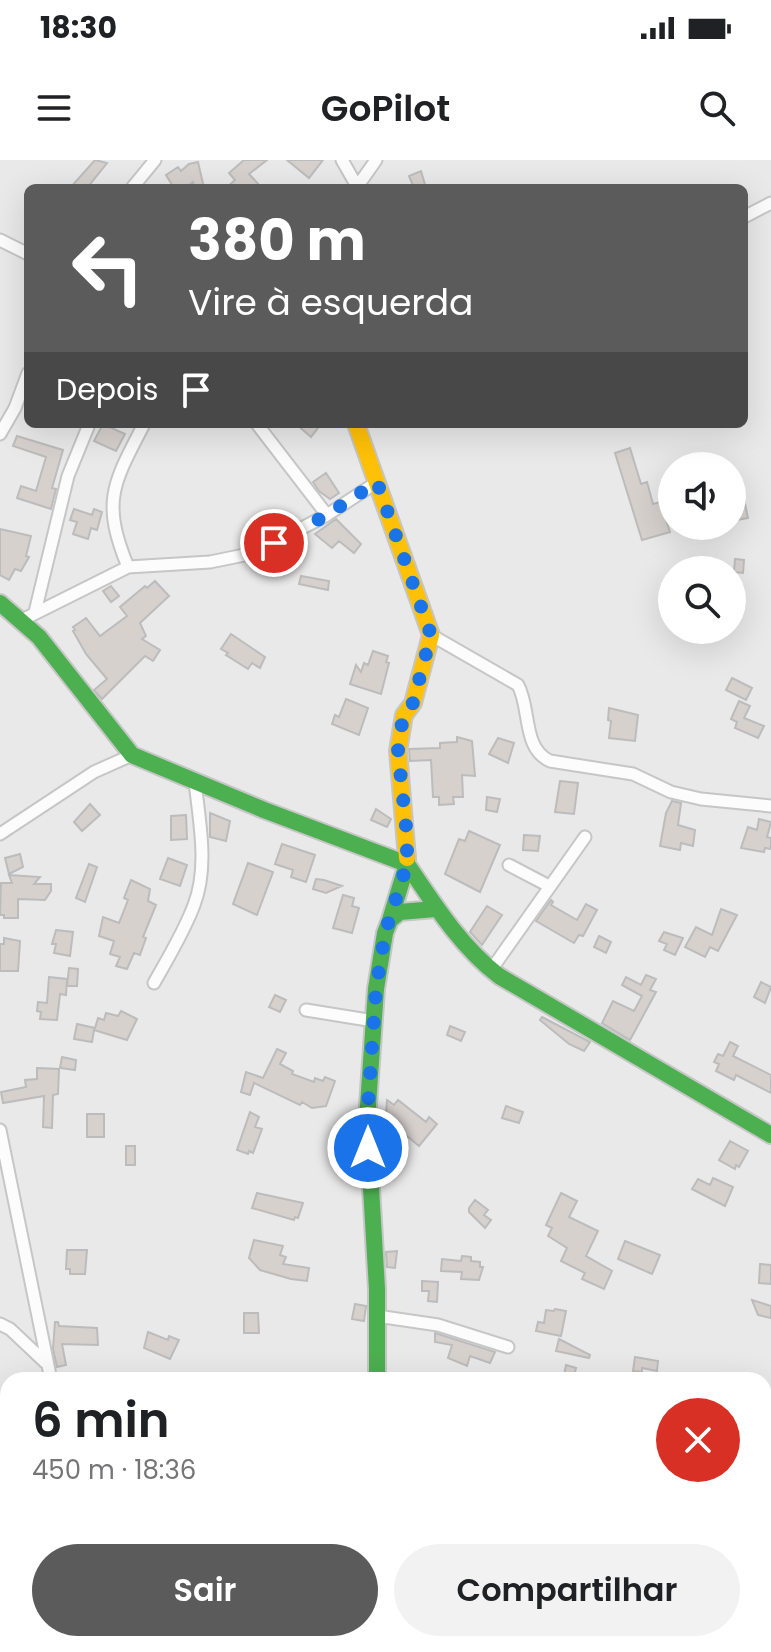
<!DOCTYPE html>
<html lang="pt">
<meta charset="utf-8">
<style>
body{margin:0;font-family:Poppins,sans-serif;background:#f2f2f2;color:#202124;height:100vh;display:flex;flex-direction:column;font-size:30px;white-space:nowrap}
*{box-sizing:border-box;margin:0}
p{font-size:26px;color:#757577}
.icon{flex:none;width:44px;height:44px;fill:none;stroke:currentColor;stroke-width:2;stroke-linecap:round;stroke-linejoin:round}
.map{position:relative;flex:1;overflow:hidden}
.side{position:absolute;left:0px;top:1212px;width:772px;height:280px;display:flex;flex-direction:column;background:#fff;border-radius:24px 24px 0 0;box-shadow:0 8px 32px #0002}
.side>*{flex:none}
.top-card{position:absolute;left:24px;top:24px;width:724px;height:244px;border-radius:12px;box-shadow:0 8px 32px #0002;background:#5b5b5c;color:#fff;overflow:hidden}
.controls{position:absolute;left:658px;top:292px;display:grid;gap:16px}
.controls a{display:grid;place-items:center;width:88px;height:88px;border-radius:50%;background:#fff;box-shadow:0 8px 32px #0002;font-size:40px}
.pin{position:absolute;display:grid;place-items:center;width:68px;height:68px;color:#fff;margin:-34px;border:4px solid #fff;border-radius:50%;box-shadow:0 2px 8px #0007}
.me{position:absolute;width:88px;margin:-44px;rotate:0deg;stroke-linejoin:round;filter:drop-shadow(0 0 6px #0008)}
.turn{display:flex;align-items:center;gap:28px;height:168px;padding:0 32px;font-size:36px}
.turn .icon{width:104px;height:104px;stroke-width:2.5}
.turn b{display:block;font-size:56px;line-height:68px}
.then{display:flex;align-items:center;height:76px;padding:0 32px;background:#0003;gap:16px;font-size:30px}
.round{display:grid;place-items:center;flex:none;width:84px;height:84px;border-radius:42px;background:#f2f2f2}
.overview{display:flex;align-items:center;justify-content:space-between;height:136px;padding:0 32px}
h1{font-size:48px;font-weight:600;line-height:60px}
.button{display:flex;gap:16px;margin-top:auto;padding:16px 32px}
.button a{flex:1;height:92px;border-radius:48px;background:#5b5b5c;color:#fff;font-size:32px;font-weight:600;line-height:92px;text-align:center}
.button a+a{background:#f2f2f2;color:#202124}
.status{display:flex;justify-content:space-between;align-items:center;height:56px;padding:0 40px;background:#fff;direction:ltr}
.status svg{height:22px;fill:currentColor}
header{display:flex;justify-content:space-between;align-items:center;height:104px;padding:0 32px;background:#fff;font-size:36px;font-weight:600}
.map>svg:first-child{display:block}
.building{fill:#d7d1ce;stroke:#bcbcbd;stroke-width:2}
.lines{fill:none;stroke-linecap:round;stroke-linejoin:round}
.street-casing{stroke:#c6c6c7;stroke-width:15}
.fast-casing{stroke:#c6c6c7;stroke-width:20}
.slow-casing{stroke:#c6c6c7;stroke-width:20}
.street{stroke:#fcfcfc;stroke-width:11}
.fast{stroke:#4caf50;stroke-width:16}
.slow{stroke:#ffc107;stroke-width:16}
.route{stroke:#1a73e8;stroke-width:14;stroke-dasharray:0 25.2}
</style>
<div class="status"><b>18:30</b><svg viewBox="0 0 49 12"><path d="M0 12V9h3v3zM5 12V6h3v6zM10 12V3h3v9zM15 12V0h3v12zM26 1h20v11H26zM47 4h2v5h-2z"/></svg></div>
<header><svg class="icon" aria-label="menu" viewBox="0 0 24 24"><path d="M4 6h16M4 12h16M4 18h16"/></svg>GoPilot<svg class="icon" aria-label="search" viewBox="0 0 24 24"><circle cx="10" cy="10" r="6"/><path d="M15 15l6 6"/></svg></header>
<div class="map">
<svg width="771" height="1492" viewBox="0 0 771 1492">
<rect width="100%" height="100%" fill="#e9e9ea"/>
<path class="building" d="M95,0L107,3L87,28H70Z
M244,0H267L249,14L262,28H226L235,20L229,13Z
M287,0H323L309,18Z
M198,2L204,28H195L193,22L185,28H174L166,15L178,7L181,11L189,4Z
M421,11L426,28H414L409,16Z
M103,264L125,274L116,291L94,281Z
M296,264H321L311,277Z
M17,276L63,290L52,328L56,329L51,349L17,338L21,326L36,331L46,297L13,286Z
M630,288L641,324L647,322L653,344L660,342L670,372L642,380L615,293Z
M326,313L339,333L330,339L319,331L313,322Z
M743,334L748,358L732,361V336Z
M74,349L92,355L94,349L102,352L97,370L91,368L88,379L73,374L77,362L70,360Z
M336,359L361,384L354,393L339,381L332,388L315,374Z
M0,369L31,376L26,396L29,397L21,411L15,409L9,420L0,415Z
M735,399L744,400L743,413L734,412Z
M301,416L329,421L328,430L299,424Z
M155,421L169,436L140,463L146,476L142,479L160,490L153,501L145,496L102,539L94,530L107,519L86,494L73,471L75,470L73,467L86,458L100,476L127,456L120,447L145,426L147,428Z
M111,426L119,436L111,442L103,431Z
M231,474L265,497L260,508L252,503L248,509L226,495L228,493L221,489Z
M373,491L388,496L386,502L389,503L381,534L350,524L356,505L361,512L364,503L368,505Z
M732,518L752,528L746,540L726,530Z
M346,539L368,548L359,575L332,564L335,555L339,557Z
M739,541L750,546L744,558L764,566L758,578L735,568L737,562L731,559Z
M609,548L638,555L635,581L609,578L611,561L608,560Z
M457,577L472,581L475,616L462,615L463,637H453L454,644L439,645V637H433L431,600L410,601L409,589L440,588V583L457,582Z
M498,578L514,583L508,603L489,594Z
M560,621L578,623L574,654L555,652Z
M487,637L500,639L497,652L486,650Z
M672,641L681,643L678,665L695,670L693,686L681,683L680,690L660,686L666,653Z
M90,644L100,655L82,671L74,662Z
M376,649L391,659L387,667L371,660Z
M210,653L230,661L226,681L210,677Z
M186,655L187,679L171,680V656Z
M759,659L771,662L767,677L771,678V689L765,688L764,692L741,688L748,667L757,670Z
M469,671L500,685L480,732L445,714L459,679L465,681Z
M524,675L540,676L538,691L523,690Z
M282,684L315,695L306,722L291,717L293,710L275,704Z
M20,694L23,707L9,714L5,698Z
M168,698L187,705L180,726L160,719Z
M248,703L273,712L257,755L233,744Z
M89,704L97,707L85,742L76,738Z
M9,715L40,717L34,724H51V731L45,740L18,739V758H4V755H0L1,723H12Z
M316,719L324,720L342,726L326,733L313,729Z
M131,720L150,729L148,741L156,745L143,777L146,778L140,795L134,793L127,809L116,806L120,797L110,794L114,781L99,776L103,757L119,763L128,740L124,738Z
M343,735L354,738L352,746L359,748L352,773L333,768Z
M551,740L553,742L551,745L577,760L586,744L597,750L583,776L579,775L574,783L536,761Z
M487,746L502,755L482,785L470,772Z
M721,749L737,755L718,791L710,787L705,797L685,787L696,767L712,775Z
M56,770L73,772L70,796L54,793L56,784H52Z
M664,772L683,778L675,795L664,790L667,784L659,781Z
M599,776L611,782L606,793L594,787Z
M4,778L20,781L18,811H0V784H4Z
M69,808L78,809L77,826H67Z
M646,815L656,819L650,830L656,832L630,880L602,863L613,841L634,851L642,836L622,825L626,817L641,825Z
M49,817L67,819L66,835L60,834L57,860L40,859L41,852L37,851L38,842L47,843Z
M761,822L771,827L765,843L754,837Z
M275,835L286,840L280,852L269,847Z
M121,851L137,859L127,880L94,870L92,882L74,879L77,864L95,868L98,858L104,860L106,853L118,856Z
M542,857L590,882L584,891L569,884L540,860Z
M450,866L465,872L461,881L447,875Z
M730,882L738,886L733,896L771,915V933L736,915L734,920L716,911L719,904L714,902L718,894L723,896Z
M277,889L286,893L280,904L293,911L292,914L314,922L315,918L323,921L325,917L335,921L326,946L312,948L302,942L300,945L254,923L250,935L241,932L246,912L263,918Z
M62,897L76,900L75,910L60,908Z
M37,908L59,909L58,934L53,935L52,968L43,967L44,936L3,943L1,932L26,927L25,920L37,919Z
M387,940L394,945L398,940L426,962L429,957L437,964L419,986L407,976L404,980L382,962L386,955Z
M506,946L523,952L519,963L502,958Z
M250,952L259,957L255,967L262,969L253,993L249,991L248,994L237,990Z
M87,954H104V977H87Z
M730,981L748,991L739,1007L736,1005L735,1009L719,1000Z
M126,986H135V1005H126Z
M713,1018L733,1027L725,1046L692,1029L698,1019L710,1025Z
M257,1033L303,1043L298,1058L295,1057L294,1060L252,1048Z
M561,1033L577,1041L569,1057L598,1071L586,1096L612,1111L604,1129L582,1119L585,1113L561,1101L567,1088L548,1076L552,1068L546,1065Z
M475,1040L488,1050L484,1055L491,1060L485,1068L469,1052V1048Z
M254,1080L283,1086L280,1095L286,1097L283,1104L309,1108L307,1121L291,1119L260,1110L249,1098Z
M625,1081L660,1095L652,1114L618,1099Z
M67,1090H87L85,1114H70V1109H66Z
M397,1091L395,1108L387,1107L386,1092Z
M462,1096L471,1097V1101L480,1102V1107H483L479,1120L461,1119L462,1112L441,1111L442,1099L461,1101Z
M760,1104L771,1105V1124L759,1123Z
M422,1121L438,1122L437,1142L428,1141L429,1131H422Z
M752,1140L771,1146V1158L758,1155Z
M355,1144L366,1146L364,1161L352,1159Z
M555,1149L566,1151L561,1176L536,1171L538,1162L544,1163L546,1150L554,1151Z
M244,1153H258L259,1173H244Z
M55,1162H58L59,1166L97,1168L98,1185L62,1184L66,1205L57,1207L53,1189Z
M148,1172L168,1180L169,1176L179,1180L170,1199L144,1188Z
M435,1173L495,1192L490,1203L470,1196L467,1206L448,1198L452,1185L435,1182Z
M559,1179L590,1195L589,1198L556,1191Z
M635,1197L658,1201L657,1211L642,1208V1212L633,1211Z
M566,1205L576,1208L573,1220H563Z"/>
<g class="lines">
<g class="street-casing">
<path id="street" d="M342,0L358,28
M357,27L376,0
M132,28L155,0
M744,57L771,43
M0,80L28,94
M257,264L327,355
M0,274L15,248L28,213
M128,407C101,341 113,324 144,264
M35,452L68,316L88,267
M22,460L128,407L210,402L254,393L327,355L377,322
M431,475L518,525C531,549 522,588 550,601L633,614L671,632L701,639L771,646
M0,674L94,612L132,595
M509,705L549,726
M491,810L585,677
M154,823C168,798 184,772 194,745C209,706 199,661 195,621
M306,850L374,861
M0,970L51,1220
M377,1156L438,1165L508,1187
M0,1164L10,1169L45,1202
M764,1367L771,1369
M103,1484L104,1492
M314,1492L315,1484
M495,1492L497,1484"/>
</g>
<g class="fast-casing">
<path id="fast" d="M0,443L39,477L132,595L264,650L407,704L390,760
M407,698V704C434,744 460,786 499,816L771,975
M377,1220V1129L367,960L376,829L385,773L390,760L400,752L435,749"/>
</g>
<g class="slow-casing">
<path id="slow" d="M356,264L431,475L413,543L404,555L398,591L407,698"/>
</g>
<use href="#street" class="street"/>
<use href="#fast" class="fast"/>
<use href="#slow" class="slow"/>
</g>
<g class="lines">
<path class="route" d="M274,383L327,355L377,322L431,475L413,543L404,555L400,573L398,591L407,676V704L385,773L376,829L367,960L368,988"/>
</g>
</svg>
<div class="controls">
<a><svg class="icon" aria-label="sound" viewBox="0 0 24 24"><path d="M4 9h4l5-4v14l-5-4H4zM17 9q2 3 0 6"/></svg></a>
<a><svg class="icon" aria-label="search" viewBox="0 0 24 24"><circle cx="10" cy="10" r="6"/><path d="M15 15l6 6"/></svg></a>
</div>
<div class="pin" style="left:274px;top:383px;background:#d93025"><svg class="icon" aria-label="arrive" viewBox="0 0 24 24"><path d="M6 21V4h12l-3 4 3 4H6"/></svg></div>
<svg class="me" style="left:368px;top:988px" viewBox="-20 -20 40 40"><circle r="17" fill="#1a73e8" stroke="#fff" stroke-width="3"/><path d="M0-11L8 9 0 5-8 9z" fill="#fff"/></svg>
<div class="top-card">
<div class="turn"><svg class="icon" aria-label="left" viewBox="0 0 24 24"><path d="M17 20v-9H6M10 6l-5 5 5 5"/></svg><div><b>380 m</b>Vire à esquerda</div></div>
<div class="then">Depois<svg class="icon" aria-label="arrive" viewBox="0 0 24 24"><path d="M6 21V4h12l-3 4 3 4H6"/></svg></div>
</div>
<section class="side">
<div class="overview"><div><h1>6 min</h1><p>450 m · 18:36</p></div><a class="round" style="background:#d93025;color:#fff"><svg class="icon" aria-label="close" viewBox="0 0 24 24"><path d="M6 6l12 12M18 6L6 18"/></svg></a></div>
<div class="button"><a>Sair</a><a>Compartilhar</a></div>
</section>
</div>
